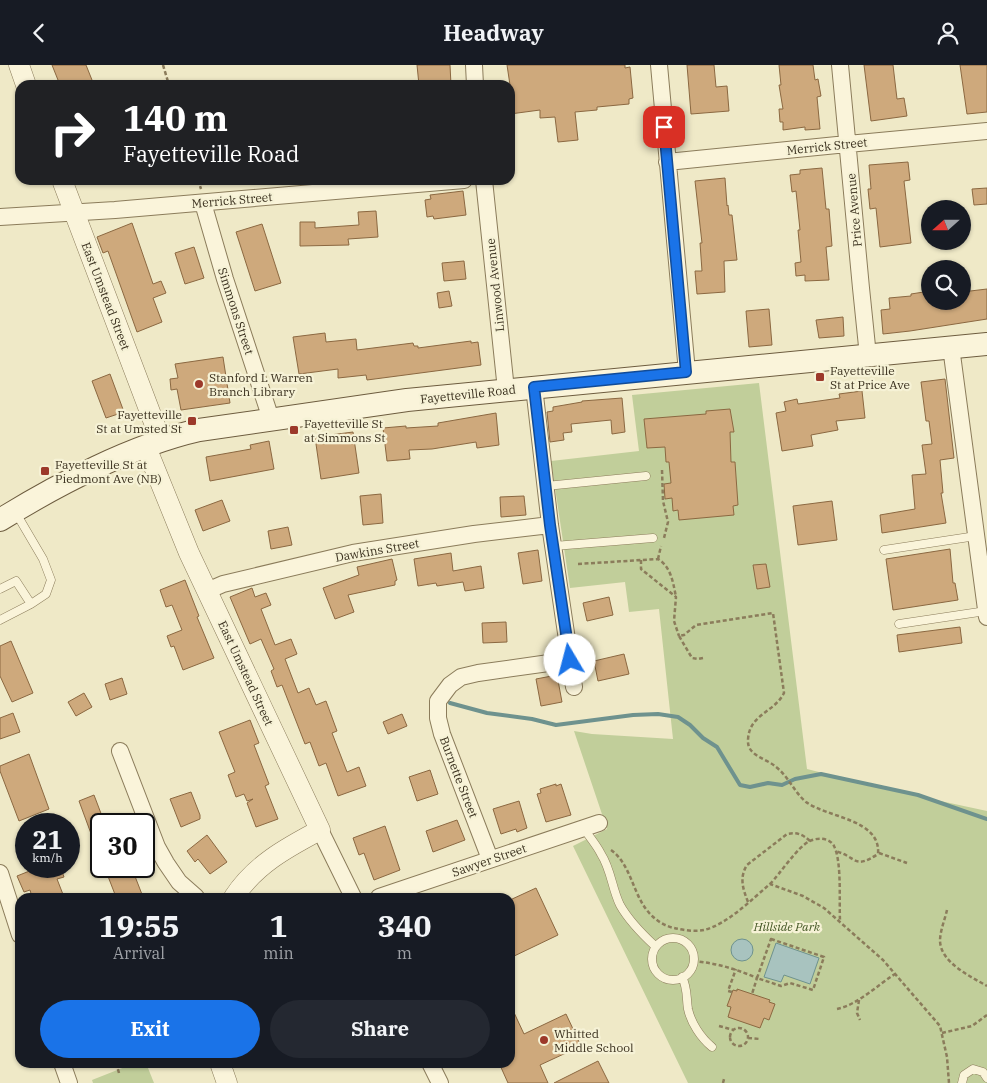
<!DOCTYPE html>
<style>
body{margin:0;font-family:"IBM Plex Serif",serif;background:#242831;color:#f1f3f6;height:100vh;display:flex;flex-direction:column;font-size:19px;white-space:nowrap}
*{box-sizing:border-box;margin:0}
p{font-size:16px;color:#9ea1a6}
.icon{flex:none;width:28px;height:28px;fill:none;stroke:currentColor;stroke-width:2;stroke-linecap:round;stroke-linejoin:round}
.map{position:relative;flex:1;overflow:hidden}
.sheet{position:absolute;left:15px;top:828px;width:500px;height:175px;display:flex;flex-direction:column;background:#171b24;border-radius:15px;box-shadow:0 1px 4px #0004}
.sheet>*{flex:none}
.banner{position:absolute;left:15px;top:15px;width:500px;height:105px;border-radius:15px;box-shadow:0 1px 4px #0004;background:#202124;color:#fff;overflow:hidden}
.needle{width:32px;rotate:249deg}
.tools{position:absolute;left:921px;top:135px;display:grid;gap:10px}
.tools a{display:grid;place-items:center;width:50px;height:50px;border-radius:50%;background:#171b24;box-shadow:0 1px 4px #0004;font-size:25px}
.speed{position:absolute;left:15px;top:748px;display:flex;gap:10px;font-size:25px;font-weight:700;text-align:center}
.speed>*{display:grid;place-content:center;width:65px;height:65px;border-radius:50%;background:#171b24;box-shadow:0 1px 4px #0004;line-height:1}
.speed small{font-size:12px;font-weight:400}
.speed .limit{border:2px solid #111;border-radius:8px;background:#fff;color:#111}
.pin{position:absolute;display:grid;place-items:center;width:42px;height:42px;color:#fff;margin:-21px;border-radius:10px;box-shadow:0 2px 8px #0006}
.me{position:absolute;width:55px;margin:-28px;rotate:352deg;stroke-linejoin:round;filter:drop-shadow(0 0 4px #0008)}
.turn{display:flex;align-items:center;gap:18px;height:105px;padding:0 25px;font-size:22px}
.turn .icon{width:65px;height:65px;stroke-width:2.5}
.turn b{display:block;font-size:35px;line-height:42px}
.eta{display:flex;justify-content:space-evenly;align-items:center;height:85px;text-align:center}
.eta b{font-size:30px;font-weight:800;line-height:35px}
.cta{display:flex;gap:10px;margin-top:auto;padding:10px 25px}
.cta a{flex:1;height:58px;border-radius:30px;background:#1a73e8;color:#fff;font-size:20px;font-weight:800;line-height:58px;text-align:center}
.cta a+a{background:#242831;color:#f1f3f6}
header{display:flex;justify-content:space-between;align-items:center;height:65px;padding:0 25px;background:#171b24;font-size:22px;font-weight:800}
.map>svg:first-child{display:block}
.green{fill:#c1ce9a}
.water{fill:#a8c3bf;stroke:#6e928e}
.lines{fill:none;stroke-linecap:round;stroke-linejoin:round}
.stream{stroke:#6e928e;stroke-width:4}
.building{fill:#cea97c;stroke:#8b6841}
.service-casing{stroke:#8b7c5b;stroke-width:9}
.minor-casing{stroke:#8b7c5b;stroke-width:18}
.tertiary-casing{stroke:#8b7c5b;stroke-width:21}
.secondary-casing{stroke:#6d5c3f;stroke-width:24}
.path{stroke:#8b7c5b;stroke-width:2.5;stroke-dasharray:4 2.5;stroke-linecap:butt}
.service{stroke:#faf4da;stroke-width:8}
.minor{stroke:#faf4da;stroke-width:16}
.tertiary{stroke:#faf4da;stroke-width:20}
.secondary{stroke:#faf4da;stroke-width:22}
.route-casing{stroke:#114b97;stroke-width:12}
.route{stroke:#1a73e8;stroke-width:9}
.poi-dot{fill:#9c392a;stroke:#f6f2d6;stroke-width:2}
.labels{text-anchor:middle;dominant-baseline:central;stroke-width:4.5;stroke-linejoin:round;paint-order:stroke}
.street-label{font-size:12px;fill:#3b311f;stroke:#f6f2d6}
.poi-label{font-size:12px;fill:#3b311f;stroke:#f6f2d6;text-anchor:start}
.park-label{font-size:12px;font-style:italic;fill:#455826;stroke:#f6f2d6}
</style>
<header><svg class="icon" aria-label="back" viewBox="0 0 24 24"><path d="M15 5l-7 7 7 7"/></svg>Headway<svg class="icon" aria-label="person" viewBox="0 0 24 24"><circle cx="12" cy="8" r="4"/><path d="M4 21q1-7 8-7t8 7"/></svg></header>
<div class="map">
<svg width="987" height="1018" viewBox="0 0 987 1018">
<rect width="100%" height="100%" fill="#efe9c7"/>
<path class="green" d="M759,318L807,704L894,726L987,746V1018H688L573,781L607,764L574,666L592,669L673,674L659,544L629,547L625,517L570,523L551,396L639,386L632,330Z
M135,998H146L154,1018H93L92,1015Z"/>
<path class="water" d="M731 885a11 11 0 1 1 22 0a11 11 0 1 1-22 0Z
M776,878L819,893L810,919L784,910L781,917L764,912Z"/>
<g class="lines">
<path class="stream" d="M450,638L487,648L532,654L556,660L633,650L658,649L678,652L690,660L703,673L717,682L740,720L750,722L768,718L782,720L795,714L821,709L918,730L987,754"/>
</g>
<path class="building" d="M52,0H86L94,20H60Z
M417,0H450L451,20H419Z
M507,0H625V3L630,2L633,33L629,34V39L597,42V45L575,47L578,75L558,77L555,52L540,53V45L510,49V20Z
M687,0H714L716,22L727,21L729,46L691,49Z
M779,0H813L815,15L818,14L821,31L817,32L820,64L805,65V62L783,65V57H780L779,44H783L779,20H781Z
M864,0H893L897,34L904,33L907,51L871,56Z
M960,0H987V47L967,49Z
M908,97L910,115L904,116L911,178L880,182L876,143L870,144L868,124H871L869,100Z
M822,103L826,144H829L832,181L826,182L829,215L805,216V210L796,211L795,198L801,197L798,165H800L796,126L792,127L790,110L800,109V105Z
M725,113L727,141L728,140L729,150H732L737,195L724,196L725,227L697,229L695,206H702L700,178H702L695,116Z
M987,123V139L974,140L972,124Z
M463,126L466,150L434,154L433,151L427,152L425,135L431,134L430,130Z
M376,146L378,172L348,174L349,180L300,181V157H315V163L359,160L358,147Z
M132,158L153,219L161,216L166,228L153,233L162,257L137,267L108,186L103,188L97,172Z
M262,159L281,218L255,226L236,167Z
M194,182L204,213L185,219L175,188Z
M464,196L466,214L444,216L442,198Z
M987,224V254L910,266L883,269L881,245L890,244L889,233L911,231V229L930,226V236H962V227Z
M449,226L452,241L439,243L437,228Z
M769,244L772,280L749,282L746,246Z
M843,252L844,271L819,273L816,255Z
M325,268L326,277L356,274L357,285L413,278L414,281H418V283L471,276V278L478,277L481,300L367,315L366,310L338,313V304L299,309L293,272Z
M223,292L230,338L181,345L177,324L171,325L170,314L178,313L175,299Z
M110,309L124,347L106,353L92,316Z
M945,314L954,393L940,395L943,428H941L946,458L882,468L880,450L915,444L912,410L926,409L922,380L932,379L929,356H926L921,317Z
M862,326L865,353L836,356L838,365L811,370L813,381L782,386L776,348L786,346L784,337L797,334L798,339L840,333L839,329Z
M622,333L625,367L612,369L611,355L571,359L572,367L563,368L564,375L550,377L547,347L553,346V342L582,337V336Z
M730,344L734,367H730L731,397H735L738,440L733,441L734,450L679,455L678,445L673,446L672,433L665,434L664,419L671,418L669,397H666L665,382L647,383L644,354L706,349V346Z
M496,348L499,380L477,383L476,377L432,384L409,385L410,394L387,396L383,363L406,361V363L438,361V358Z
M353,367L359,408L321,414L315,372Z
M269,376L274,404L210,416L206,392L251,384L250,380Z
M381,429L383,458L363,460L360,431Z
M524,431L526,450L501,452L500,432Z
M222,435L230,456L203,466L195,445Z
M832,436L837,475L798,480L793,441Z
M288,462L292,480L271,484L268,466Z
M950,484L953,518H955L958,535L893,545L886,494Z
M538,485L542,516L523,519L518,488Z
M451,488L453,506L481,501L484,523L465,526L463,517L437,521L436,518L418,521L414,494Z
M392,494L397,515L395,516V520L348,530L354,547L335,554L323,523L359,510L357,502Z
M766,499L770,522L757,524L753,500Z
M185,515L199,551L197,552L214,593L183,605L174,581L171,582L167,571L182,565L172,540L166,542L160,525Z
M252,523L255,532L266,528L271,540L261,544L275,580L291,574L297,589L285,594L298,628L309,623L316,640L326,636L337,666L332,668L347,707L359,702L366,721L338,731L326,698L319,701L310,677L305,679L282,620L277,622L271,606L274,604L261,574L250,579L230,532Z
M609,532L613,550L587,556L583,538Z
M506,557L507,577L483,578L482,558Z
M960,562L962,578L899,587L897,570Z
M11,576L33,628L12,637L0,611V581Z
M624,589L629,609L598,616L594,596Z
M557,610L562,637L541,641L536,614Z
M122,613L127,629L110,635L105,619Z
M84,628L92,642L76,651L68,637Z
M13,648L20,667L0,674V653Z
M402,649L407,661L388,669L383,657Z
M250,655L259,678L254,680L269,719L265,721L278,754L256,762L247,738L253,734L247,736L244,729L236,732L228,710L235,707L219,667Z
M29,689L49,744L19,756L0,706V701Z
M430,705L438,729L417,736L409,712Z
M556,719V721L561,719L571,750L546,757L537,729L541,728L540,724Z
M191,727L200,750V754L181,762L170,734Z
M94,730L105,759H101L100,793L79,736Z
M519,736L527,763L517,767L516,764L501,769L493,744Z
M457,755L465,775L433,787L426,766Z
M385,761L400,805L374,815L364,788L359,790L353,773Z
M207,770L227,797L210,809L198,794L195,797L187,786Z
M42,801H60L64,812L57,814L64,832H32L30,825L24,827L17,811Z
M104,801H131L143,832H116Z
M536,823L558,870L510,893V835Z
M737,924L770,935L769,937L775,939L769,955L764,953L760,963L728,952L731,942L727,941L733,925L737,926Z
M510,939L524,969L566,949L581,981L540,1000L548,1018H508L499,998H510Z
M598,996L609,1018H554Z"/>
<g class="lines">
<g class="service-casing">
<path id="service" d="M546,421L646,411
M554,481L653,473
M884,485L976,471
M0,524L16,516L31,539
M0,555L31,539L46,529L51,515L43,494L16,448
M899,559L986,546
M584,763C589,772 596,779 601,789C611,804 612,824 620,840C629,856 642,869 655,881
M652 894a21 21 0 1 1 42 0a21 21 0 1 1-42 0Z
M682,912C688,924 686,932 688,944C691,958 701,973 712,982
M962,1018L964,1010L973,1004L983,1007L987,1013"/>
</g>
<g class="minor-casing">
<path id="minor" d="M474,0L475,20
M659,0L687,307
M840,0L861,223L868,291
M667,97L837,80L987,66
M484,115L506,325
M203,138L225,214L271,354
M0,152L115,145L464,115
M951,282L987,552
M534,322L550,460L574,622
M207,526L223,519L353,488L474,469L550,460
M120,686L157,782L166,798L179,817L196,832
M320,765L353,832
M490,794L442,669L438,653V636L450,620L461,612L478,608L570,595
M0,808L20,870
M379,832L599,758
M62,998L69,1018
M430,998L440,1018"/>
</g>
<g class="tertiary-casing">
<path id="tertiary" d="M19,0L26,20
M62,115L161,376
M146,382L189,488L320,765C286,783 255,800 234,832
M220,998L227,1018"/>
</g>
<g class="secondary-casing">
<path id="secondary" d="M0,455C58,419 133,380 199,365L407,335L987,279"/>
</g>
<path class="path" d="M163,0L169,20
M198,115L201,124
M662,405L663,436L668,457L664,473
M658,494L661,481
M641,495V504L676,532L674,556L679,571
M578,499L658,494C671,502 673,517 676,532
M703,593L698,594L692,593L679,571L684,570L696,560L773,548L784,628C774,648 749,649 748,675C747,691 766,693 776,702C789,712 794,727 806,737C828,753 881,754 878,789C853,805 858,792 835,786
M611,785C628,797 632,821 642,838C649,850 660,860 674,863C683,865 695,867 704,865C728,859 752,834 770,819L803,831L824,843L883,895L940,961L947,992L949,1018
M879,788L907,798
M770,819C779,810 799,780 810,776C818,772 830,773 834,781C842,797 839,836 840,855
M748,837C743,824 739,813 747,800L787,769C797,767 802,769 810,776
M947,845C945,854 940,866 940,876C941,898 970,911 987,921
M771,874L824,892L813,925L790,918L781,921L757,913Z
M693,896C716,898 736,904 757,913L752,929
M732,927L728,926L736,904
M859,935L857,948L860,955
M837,944C857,940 878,920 895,909
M719,961L734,965
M730 972a9 9 0 1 1 18 0a9 9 0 1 1-18 0Z
M942,968L972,961L987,950
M748,973L760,974
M116,998L119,1008
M723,1018L724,1014"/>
<use href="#service" class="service"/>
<use href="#minor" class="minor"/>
<use href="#tertiary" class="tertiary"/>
<use href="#secondary" class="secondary"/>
</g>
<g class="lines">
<g class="route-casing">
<path id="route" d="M570,595L550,460L534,322L686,307L664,62"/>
</g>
<use href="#route" class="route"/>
</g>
<g class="poi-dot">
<rect x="815" y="307" width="10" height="10" rx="2.5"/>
<circle cx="199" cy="319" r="5"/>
<rect x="187" y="351" width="10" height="10" rx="2.5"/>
<rect x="289" y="360" width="10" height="10" rx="2.5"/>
<rect x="40" y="401" width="10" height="10" rx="2.5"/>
<circle cx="544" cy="975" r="5"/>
</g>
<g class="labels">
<g class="street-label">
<text transform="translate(827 81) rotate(-6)">Merrick Street</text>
<text transform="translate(232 135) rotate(-5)">Merrick Street</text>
<text transform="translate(854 145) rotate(-95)">Price Avenue</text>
<text transform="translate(495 220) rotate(-96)">Linwood Avenue</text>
<text transform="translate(106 231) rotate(69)">East Umstead Street</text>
<text transform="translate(236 246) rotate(72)">Simmons Street</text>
<text transform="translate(468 329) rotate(-6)">Fayetteville Road</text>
<text transform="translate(377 485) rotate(-10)">Dawkins Street</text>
<text transform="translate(246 608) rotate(65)">East Umstead Street</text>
<text transform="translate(459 712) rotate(69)">Burnette Street</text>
<text transform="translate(489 795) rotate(-19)">Sawyer Street</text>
</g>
<g class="poi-label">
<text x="830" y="305">Fayetteville<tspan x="830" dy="14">St at Price Ave</tspan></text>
<text x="209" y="312">Stanford L Warren<tspan x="209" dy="14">Branch Library</tspan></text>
<text x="182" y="349" text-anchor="end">Fayetteville<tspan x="182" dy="14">St at Umsted St</tspan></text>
<text x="304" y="358">Fayetteville St<tspan x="304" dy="14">at Simmons St</tspan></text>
<text x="55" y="399">Fayetteville St at<tspan x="55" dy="14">Piedmont Ave (NB)</tspan></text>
<text x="554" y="968">Whitted<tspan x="554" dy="14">Middle School</tspan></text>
</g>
<g class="park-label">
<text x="787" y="861">Hillside Park</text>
</g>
</g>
</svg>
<div class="tools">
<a><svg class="needle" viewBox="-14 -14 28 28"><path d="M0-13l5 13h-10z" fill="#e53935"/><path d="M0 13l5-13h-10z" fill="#9ea1a6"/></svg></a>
<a><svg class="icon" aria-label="search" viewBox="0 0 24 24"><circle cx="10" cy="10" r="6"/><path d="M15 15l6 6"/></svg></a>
</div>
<div class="speed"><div>21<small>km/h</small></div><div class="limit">30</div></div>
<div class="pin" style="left:664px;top:62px;background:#d93025"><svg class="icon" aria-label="arrive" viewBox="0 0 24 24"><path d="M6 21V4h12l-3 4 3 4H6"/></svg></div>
<svg class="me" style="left:570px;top:595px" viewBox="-20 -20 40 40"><circle r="19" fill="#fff"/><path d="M0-13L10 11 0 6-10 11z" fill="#1a73e8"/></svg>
<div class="banner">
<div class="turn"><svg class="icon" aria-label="right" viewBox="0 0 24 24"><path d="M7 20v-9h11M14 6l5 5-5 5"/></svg><div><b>140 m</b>Fayetteville Road</div></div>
</div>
<section class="sheet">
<div class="eta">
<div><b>19:55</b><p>Arrival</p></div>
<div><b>1</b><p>min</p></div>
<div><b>340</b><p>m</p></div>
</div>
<div class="cta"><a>Exit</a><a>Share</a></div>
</section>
</div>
